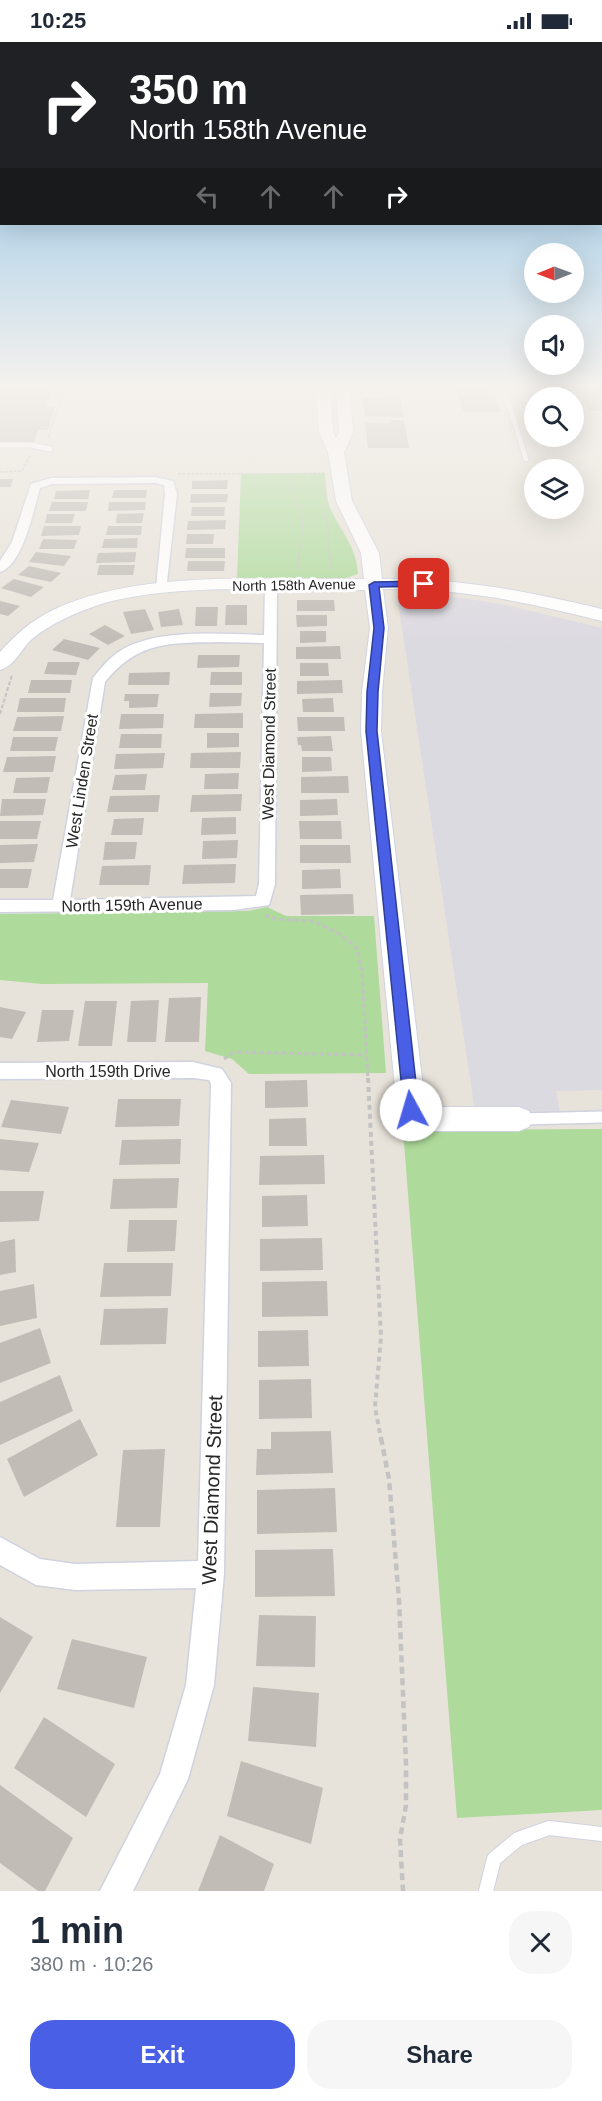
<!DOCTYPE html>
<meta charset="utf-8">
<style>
body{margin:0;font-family:Arial,sans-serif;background:#f6f6f7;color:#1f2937;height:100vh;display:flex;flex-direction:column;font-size:22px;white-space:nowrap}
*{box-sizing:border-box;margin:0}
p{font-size:20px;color:#747a83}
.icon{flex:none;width:33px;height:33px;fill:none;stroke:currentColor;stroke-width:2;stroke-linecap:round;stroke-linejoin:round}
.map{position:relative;height:1849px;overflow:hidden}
.details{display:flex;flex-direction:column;background:#fff;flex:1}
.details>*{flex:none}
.banner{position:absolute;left:0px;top:0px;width:603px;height:183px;box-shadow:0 6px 24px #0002;background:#202124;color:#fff;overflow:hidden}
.needle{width:39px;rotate:269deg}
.fabs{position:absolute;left:524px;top:201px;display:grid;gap:12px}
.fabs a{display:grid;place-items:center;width:60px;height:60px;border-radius:50%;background:#fff;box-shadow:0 6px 24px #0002;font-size:30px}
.pin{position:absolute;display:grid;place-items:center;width:51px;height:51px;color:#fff;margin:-26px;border-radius:12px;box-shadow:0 3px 9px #0006}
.me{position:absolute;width:66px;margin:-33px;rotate:354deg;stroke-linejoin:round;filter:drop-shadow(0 0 4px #0008)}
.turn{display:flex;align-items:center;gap:21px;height:126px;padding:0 30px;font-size:27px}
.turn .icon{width:78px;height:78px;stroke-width:2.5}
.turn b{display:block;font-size:42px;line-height:51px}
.lanes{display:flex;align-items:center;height:57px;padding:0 30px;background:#0003;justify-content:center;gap:30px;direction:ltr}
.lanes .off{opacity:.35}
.round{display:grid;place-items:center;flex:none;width:63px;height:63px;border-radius:24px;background:#f6f6f7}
.headline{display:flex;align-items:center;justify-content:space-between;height:102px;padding:0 30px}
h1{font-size:36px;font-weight:800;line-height:45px}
.action{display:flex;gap:12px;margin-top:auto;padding:12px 30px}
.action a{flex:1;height:69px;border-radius:24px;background:#495fe6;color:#fff;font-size:24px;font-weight:800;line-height:69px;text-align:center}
.action a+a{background:#f6f6f7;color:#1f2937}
.status{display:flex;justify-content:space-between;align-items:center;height:42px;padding:0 30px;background:#fff;direction:ltr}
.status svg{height:16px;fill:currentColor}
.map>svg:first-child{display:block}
.industrial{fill:#dcdae1}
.green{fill:#aeda9b}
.building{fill:#c1bcb6}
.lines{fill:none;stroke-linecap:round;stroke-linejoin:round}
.lane-far2-casing{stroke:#cfd2df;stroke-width:7}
.lane-far1-casing{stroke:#cfd2df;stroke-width:14}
.lane-casing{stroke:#cfd2df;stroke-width:16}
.street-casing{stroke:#cfd2df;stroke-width:3}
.secondary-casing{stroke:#cfd2df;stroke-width:2}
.path-far4{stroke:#c3c3c3;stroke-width:1.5;stroke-dasharray:3 1.5;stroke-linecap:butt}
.path-far3{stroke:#c3c3c3;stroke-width:2;stroke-dasharray:4 2;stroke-linecap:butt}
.path-far2{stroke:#c3c3c3;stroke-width:3;stroke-dasharray:4.5 3;stroke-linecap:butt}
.path-far1{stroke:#c3c3c3;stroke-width:4;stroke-dasharray:5 4;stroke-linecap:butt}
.path{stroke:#c3c3c3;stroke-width:4.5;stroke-dasharray:7 4.5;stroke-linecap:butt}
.lane-far2{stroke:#fff;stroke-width:5}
.lane-far1{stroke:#fff;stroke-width:11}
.lane{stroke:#fff;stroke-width:14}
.street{fill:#fff;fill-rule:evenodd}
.secondary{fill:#fff;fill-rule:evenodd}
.route{fill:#495fe6;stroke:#2f3e96;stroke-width:1.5}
.labels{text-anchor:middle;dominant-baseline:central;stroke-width:6;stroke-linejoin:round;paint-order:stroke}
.far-street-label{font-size:14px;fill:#272727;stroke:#fff}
.street-label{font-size:16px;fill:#272727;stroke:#fff}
.near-street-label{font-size:20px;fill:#272727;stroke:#fff}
</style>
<div class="status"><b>10:25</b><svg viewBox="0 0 49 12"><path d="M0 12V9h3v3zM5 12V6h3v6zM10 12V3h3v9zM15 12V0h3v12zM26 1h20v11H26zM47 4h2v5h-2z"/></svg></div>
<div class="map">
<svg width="602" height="1849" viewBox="0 0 602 1849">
<rect width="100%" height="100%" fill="#e8e3da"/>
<path class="industrial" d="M397,553L456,555L501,562L602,586V1048L556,1049L560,1070H475Z"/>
<path class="green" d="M325,431C326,443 326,457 331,468C342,491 357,506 358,532L346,536H237L241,432Z
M267,865L286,874H374L386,1031L249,1032L232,1017L205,1009L208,941L42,942L0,938V872L248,869Z
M602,1087V1768L457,1776L403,1088Z"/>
<path class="building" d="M0,346H53L46,364H55L48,388H38L34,400H22L20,405H5L7,400H0Z
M578,346H602V369H588Z
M457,347H493L500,370H463Z
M387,354H400L404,376L365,374L362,356H387Z
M390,378H404L409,406H368L365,381H391Z
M0,437H13L11,445H0Z
M228,438L227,447H192V439Z
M90,448L88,457H54L56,449Z
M114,448H147L146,456H112Z
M191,452H228L227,460L190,461Z
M52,460H88L86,469H49Z
M109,460H146L145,468L108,469Z
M192,465H225L224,474H191Z
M144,471L142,481H116L117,472Z
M47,472H75L72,481H45Z
M226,478L225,487L187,488L188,479Z
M44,484H81L79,493L41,494Z
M108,484H142L141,493H106Z
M187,492H214L213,502H186Z
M138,496L137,506H102L104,497Z
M43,497L77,498L74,507H39Z
M186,506H225V516H185Z
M36,510L71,514L64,524L29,520Z
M136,510L135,520L96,521L98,511Z
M188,519H225L224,529H187Z
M99,523H135L133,533H97Z
M29,524L61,531L51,540L18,533Z
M14,537L44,545L31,555L1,546Z
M297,558H334L335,569H297Z
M0,559L20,564L8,574L0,572Z
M226,563H247V583H225Z
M196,565H218L217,584H195Z
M145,567L154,588L131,592L123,570Z
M179,567L183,583L161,585L158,570Z
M296,573H327V584L297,585Z
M105,583L125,594L108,603L89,592Z
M300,589H326V600L300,601Z
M64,597L100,606L88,618L52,608Z
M340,604L341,617H296V605Z
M198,613H240L239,625L197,626Z
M48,620H80L76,633L44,632Z
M300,621H328L329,634H300Z
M170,630L169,643H128L129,631Z
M211,630H242V643H210Z
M31,638H72L70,651H28Z
M342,638L343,651L297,652V639Z
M210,651H242L241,664L209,665Z
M125,652H159L157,665L129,666V659H124Z
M20,656H66L64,670H17Z
M333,656L334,670H303L302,657Z
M243,671V686H194L195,672Z
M121,672H164L163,686L119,687Z
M64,674L61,689H13L17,675Z
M297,675H344L345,689H298Z
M207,691H239V705L207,706Z
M121,692H162L161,706H119Z
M331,694L333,709H302L301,703H298L297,695Z
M13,695H58L55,709H10Z
M241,710L240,726H190L191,711Z
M165,711L163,726L114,727L116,712Z
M56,714L53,730H3L7,715Z
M302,715H331L332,729L302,730Z
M239,731L238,747H204L205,732Z
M147,732L145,748H112L115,733Z
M348,734L349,751H301V735Z
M50,735L47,751H13L16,736Z
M242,752L241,769L190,770L192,753Z
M160,753L158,770H107L110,754Z
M2,757H46L43,773L0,774Z
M337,757L338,773L300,774V758Z
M236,775V792L201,793L202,776Z
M144,776L142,793H111L114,777Z
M0,779H41L37,797H0Z
M299,779H341L342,797H300Z
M238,798L237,816L202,817L203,799Z
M105,800H137L135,817L103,818Z
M38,802L34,820L0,821V803Z
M300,803H350L351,821H300Z
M236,822L235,841L182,842L184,823Z
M151,823L149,843H99L102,824Z
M0,827H32L28,846H0Z
M340,827L341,846L302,847V828Z
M353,852L354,872L301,873L300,853Z
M201,955L199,1000H165L169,956Z
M159,958L156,1000H127L131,959Z
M85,959H117L112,1004H78Z
M0,965L26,970L12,997L0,995Z
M42,968H74L69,999L37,1000Z
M307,1038L308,1065L265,1066V1039Z
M118,1057H181L179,1084L115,1085Z
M11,1058L69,1065L61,1092L1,1085Z
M306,1076L307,1104H269V1077Z
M0,1097L39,1101L29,1130L0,1128Z
M181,1097L180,1122L119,1123L122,1098Z
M324,1113L325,1142L259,1143L260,1114Z
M179,1136L177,1166L110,1167L113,1137Z
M0,1149H44L39,1179L0,1180Z
M307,1153L308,1184L262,1185V1154Z
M129,1178H177L175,1209L127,1210Z
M322,1196L323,1228L260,1229V1197Z
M15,1197L16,1230L0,1233V1200Z
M104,1221H173L171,1254L100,1255Z
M327,1239L328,1274L262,1275V1240Z
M34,1242L37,1276L0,1284V1249Z
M168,1266L166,1302L100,1303L104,1267Z
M40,1286L51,1321L0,1341V1301Z
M308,1288L309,1324L258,1325V1289Z
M60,1333L73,1369L0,1403V1360Z
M311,1337L312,1376L259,1377V1338Z
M80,1377L98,1413L24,1455L7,1417Z
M331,1389L333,1431L256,1433L257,1407H271V1390Z
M165,1407L160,1485H116L123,1408Z
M335,1446L337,1490L257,1492V1448Z
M333,1507L335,1554L255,1555V1508Z
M259,1573L316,1574L315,1625L256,1624Z
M0,1575L33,1595L0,1651Z
M72,1597L147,1615L134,1666L57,1647Z
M253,1645L319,1651L316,1705L248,1699Z
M44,1675L115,1722L86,1775L14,1726Z
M241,1719L323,1746L311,1802L227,1774Z
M0,1743L73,1796L45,1849H38L0,1821Z
M220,1793L274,1822L264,1849H198Z"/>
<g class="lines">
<g class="lane-far2-casing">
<path id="lane-far2" d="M504,346L526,417
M0,403H31L50,407"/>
</g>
<g class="lane-far1-casing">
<path id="lane-far1" d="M521,1077L602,1075"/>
</g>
<g class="lane-casing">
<path id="lane" d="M486,1849L494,1817L518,1797L549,1786L602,1792"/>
</g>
<g class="street-casing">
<path id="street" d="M156,435L173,439L177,452L166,549L162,550L156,546L165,452L164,443L156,441L52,442L40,446C34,467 23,523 0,530V519L12,500L31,442L51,436Z
M271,540L277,544L275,842L269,863L234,868L0,870V858H53L93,636C101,626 109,616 120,609C156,586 221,592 264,593L265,544ZM219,600L264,601L259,842L256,854L70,858L105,640C138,599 170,601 219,600Z
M193,1020L222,1027L231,1041L224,1532L214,1643L188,1737L133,1849H100L160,1732L186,1643L196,1546L75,1548L36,1543L0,1523V1495L40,1517L75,1522L198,1519L211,1042L209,1038L193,1036L0,1037V1021Z"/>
</g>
<g class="secondary-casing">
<path id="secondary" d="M316,346H330L333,390L336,396L339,391L336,346H350L353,391L344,410L352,459L379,511L382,537C461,536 525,549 602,567V579C526,560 462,546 383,547L388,586L382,650L381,689L425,1062L430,1065H519L529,1069L533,1077L529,1085L519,1089H425L401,1076L397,1068L361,689L362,650L370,586L365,548C285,549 177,540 101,562C78,570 51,581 32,597C21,607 15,624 0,628V610C15,593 32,578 53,568C141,526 268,539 364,537L361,511L336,459L328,410L319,390Z"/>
</g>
<path class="path-far4" d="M48,396L64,346
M0,430L22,429L30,414
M178,432H284L289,436C289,455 301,460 302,477C304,493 298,510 298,526
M286,432L324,431
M324,443L331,526"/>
<path class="path-far3" d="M298,525V528
M331,525V528
M0,672L12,633"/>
<path class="path-far2" d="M265,873L275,877L313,879L338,891L357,906L362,929L368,1038
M224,1017L234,1010L366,1013"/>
<path class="path-far1" d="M368,1036L381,1295L375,1365L381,1397"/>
<path class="path" d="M381,1396L389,1437L399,1558L406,1722V1763L400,1797L403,1849"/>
<use href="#lane-far2" class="lane-far2"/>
<use href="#lane-far1" class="lane-far1"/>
<use href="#lane" class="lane"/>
<use href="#street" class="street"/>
<use href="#secondary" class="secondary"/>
</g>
<linearGradient id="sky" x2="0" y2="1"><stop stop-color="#7ab9e5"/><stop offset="0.57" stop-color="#f5f2ee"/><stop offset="1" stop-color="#f5f2ee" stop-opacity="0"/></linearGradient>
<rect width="602" height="605" fill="url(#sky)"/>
<path class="route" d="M424,539L428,540V544L379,545L384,586L378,650L377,689L419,1068L417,1073H406L404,1068L366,689L367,650L374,586L369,543L374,540Z"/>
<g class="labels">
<g class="far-street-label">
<text transform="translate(294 543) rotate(-1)">North 158th Avenue</text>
</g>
<g class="street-label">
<text transform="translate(269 702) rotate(-89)">West Diamond Street</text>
<text transform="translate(82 739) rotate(-81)">West Linden Street</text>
<text transform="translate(132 863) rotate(-1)">North 159th Avenue</text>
<text x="108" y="1029">North 159th Drive</text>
</g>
<g class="near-street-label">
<text transform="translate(212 1448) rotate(-88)">West Diamond Street</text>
</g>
</g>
</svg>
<div class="fabs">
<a><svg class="needle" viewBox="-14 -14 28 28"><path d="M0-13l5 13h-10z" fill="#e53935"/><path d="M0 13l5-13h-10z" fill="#747a83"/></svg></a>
<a><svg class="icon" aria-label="sound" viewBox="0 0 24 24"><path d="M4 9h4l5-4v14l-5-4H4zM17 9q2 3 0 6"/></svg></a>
<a><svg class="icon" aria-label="search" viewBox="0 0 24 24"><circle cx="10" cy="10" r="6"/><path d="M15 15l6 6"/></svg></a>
<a><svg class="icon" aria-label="layers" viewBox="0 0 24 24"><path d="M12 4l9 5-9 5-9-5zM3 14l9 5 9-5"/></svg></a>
</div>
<div class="pin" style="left:424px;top:542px;background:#d93025"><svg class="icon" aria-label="arrive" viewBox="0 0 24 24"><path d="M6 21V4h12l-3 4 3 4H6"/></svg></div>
<svg class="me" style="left:411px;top:1068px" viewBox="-20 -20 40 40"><circle r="19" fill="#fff"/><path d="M0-13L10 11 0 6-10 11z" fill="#495fe6"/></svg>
<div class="banner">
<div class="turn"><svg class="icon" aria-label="right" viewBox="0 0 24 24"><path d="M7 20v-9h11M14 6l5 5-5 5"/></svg><div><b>350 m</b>North 158th Avenue</div></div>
<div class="lanes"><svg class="icon off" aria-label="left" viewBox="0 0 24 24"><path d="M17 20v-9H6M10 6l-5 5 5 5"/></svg><svg class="icon off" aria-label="ahead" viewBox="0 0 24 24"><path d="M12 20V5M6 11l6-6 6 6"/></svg><svg class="icon off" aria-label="ahead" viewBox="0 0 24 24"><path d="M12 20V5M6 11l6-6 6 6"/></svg><svg class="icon" aria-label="right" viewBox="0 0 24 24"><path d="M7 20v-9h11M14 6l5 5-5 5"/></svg></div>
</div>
</div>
<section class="details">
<div class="headline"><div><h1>1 min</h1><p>380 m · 10:26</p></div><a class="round"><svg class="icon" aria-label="close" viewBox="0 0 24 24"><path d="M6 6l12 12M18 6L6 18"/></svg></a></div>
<div class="action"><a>Exit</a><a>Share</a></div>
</section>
